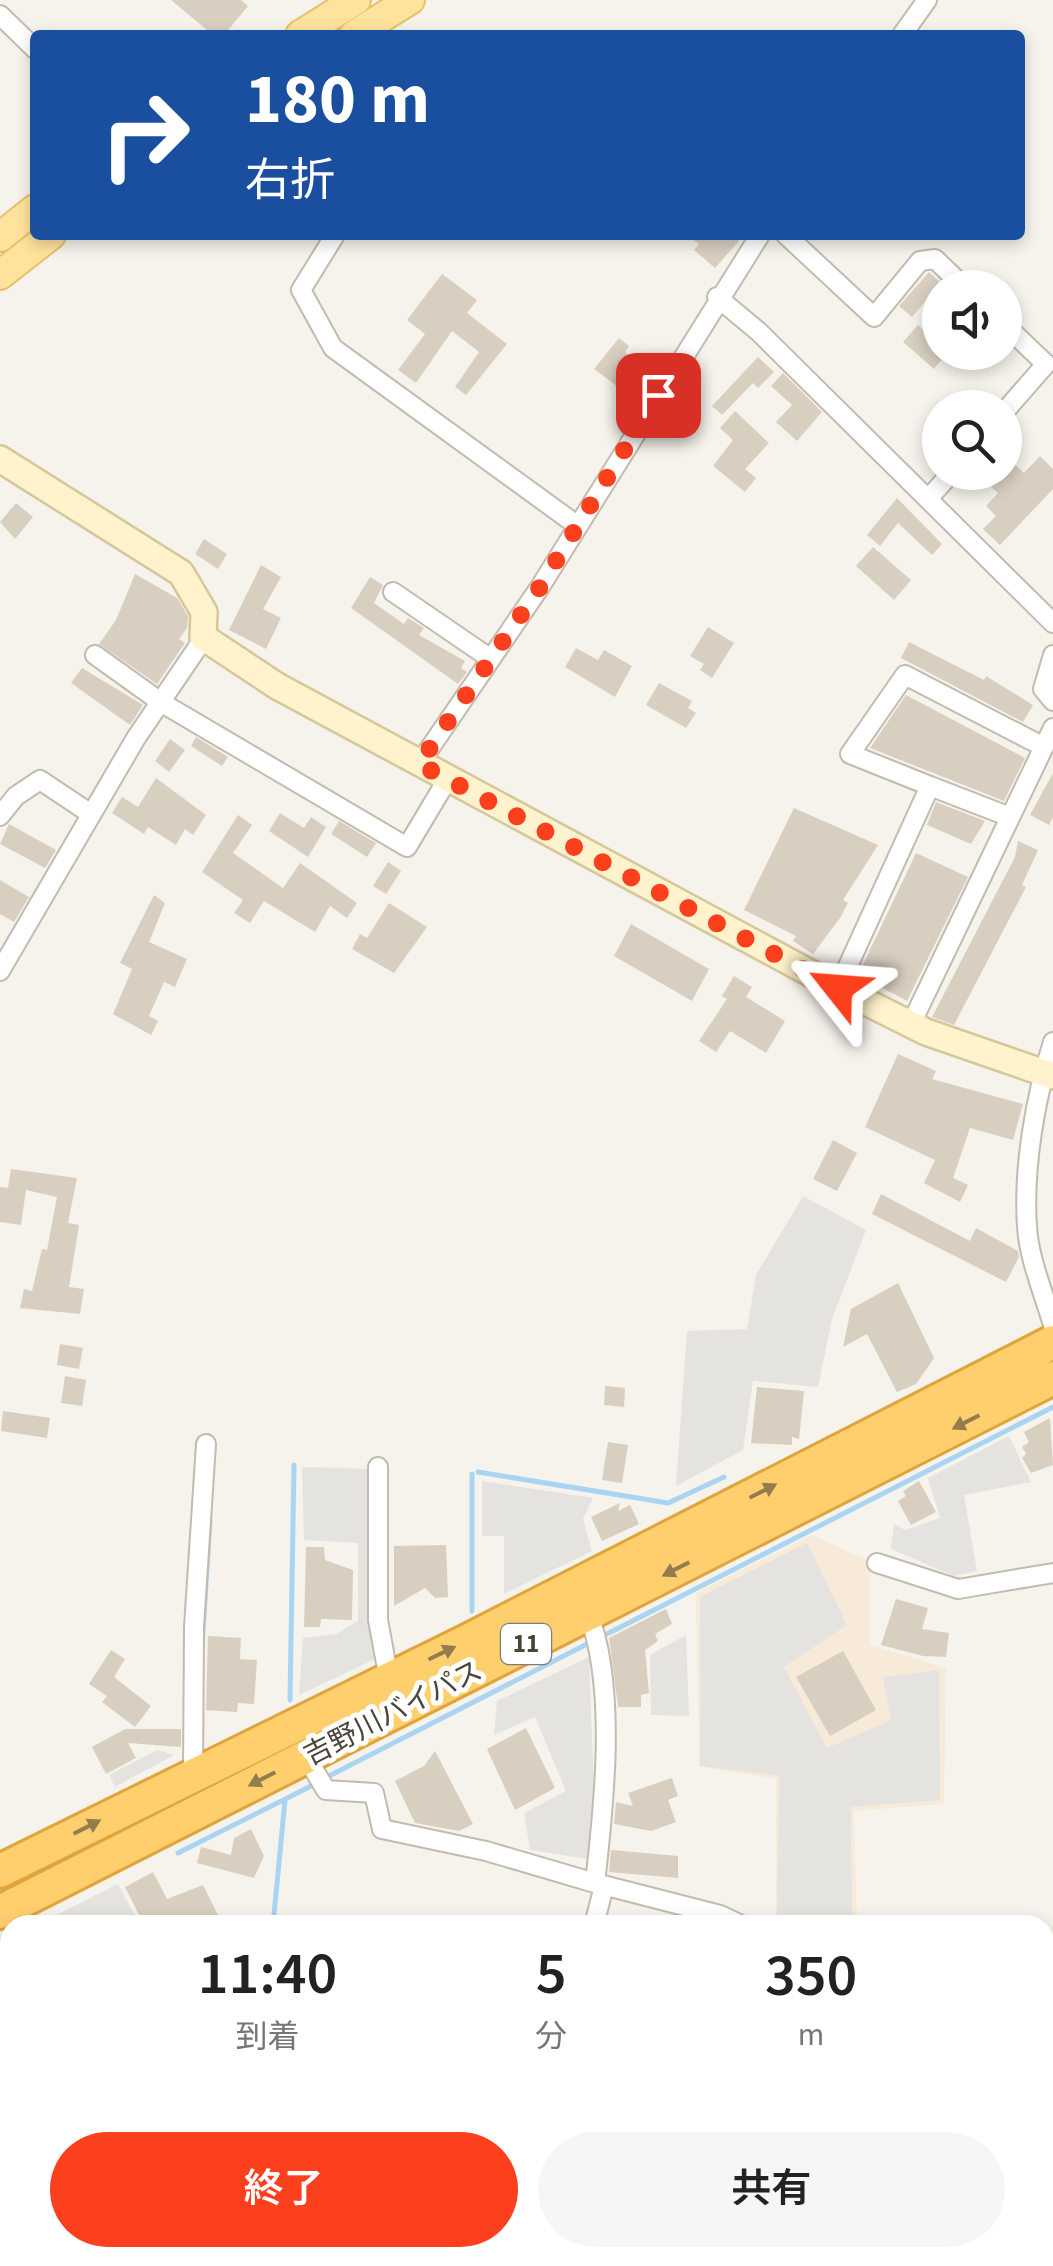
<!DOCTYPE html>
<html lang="ja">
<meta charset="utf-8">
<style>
body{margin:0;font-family:"Source Sans 3","Noto Sans JP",sans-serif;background:#f6f6f6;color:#222;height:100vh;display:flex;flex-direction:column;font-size:38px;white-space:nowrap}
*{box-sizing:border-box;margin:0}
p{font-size:32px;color:#767676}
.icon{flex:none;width:55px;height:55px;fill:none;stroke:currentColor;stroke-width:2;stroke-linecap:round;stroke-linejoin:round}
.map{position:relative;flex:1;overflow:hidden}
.sheet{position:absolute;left:0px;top:1915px;width:1055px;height:352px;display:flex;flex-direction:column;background:#fff;border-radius:30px 30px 0 0;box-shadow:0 5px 15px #0003}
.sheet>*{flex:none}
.top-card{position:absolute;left:30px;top:30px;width:995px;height:210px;border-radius:10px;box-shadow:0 5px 15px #0003;background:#1a4fa0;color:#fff;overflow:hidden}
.buttons{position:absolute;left:922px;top:270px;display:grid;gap:20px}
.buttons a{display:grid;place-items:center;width:100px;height:100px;border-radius:50%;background:#fff;box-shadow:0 5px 15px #0003;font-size:50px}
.pin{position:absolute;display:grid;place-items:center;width:85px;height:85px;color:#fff;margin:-42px;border-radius:20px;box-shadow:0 5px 15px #0006}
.me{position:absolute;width:110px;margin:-55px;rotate:298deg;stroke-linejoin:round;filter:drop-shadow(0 0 8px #0008)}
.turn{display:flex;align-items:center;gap:35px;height:210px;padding:0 50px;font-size:45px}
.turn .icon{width:130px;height:130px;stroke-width:2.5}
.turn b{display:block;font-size:70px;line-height:85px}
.eta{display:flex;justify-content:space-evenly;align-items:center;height:170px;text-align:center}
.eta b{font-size:60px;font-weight:600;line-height:70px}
.cta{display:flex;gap:20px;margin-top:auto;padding:20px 50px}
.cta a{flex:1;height:115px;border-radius:60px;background:#fc3f1d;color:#fff;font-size:40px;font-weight:600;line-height:115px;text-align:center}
.cta a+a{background:#f6f6f6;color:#222}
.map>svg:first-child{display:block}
.commercial{fill:#f7ead8}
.education{fill:#efe8d6}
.parking{fill:#e5e3e0}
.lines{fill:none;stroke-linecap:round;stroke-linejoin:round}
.stream{stroke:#a9d4f2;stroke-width:5}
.building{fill:#d8cfc1}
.street-casing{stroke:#c2bbae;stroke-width:22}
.secondary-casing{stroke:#d6c79b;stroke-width:30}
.primary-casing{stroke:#e6c16a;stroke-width:32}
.highway-casing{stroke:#e0a43c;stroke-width:38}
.street{stroke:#fff;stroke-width:18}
.secondary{stroke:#fff3cd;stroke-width:25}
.primary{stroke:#ffe39c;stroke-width:28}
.highway{stroke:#ffcf6e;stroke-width:32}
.oneway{fill:#937c4e}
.route{stroke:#fc3f1d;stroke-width:18;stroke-dasharray:0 32.4}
.labels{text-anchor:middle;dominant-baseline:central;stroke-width:10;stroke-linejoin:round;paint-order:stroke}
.shield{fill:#fff;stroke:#817c74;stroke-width:2.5}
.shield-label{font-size:25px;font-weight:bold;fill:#4b4439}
.street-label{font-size:28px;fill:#4b4439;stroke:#fff}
</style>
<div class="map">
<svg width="1053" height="2266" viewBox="0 0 1053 2266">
<rect width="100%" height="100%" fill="#f6f3ec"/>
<path class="commercial" d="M813,1535L870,1562V1645L946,1668L944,1804L854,1811L857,1925L776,1919V1779L699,1766L696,1593Z"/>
<path class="education" d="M1053,2094V2266H934L936,2258H1045V2096Z"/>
<path class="parking" d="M803,1196L866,1230L832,1319L818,1387L753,1381L743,1450L676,1486L687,1331L747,1329L756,1275Z
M1009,1436L1031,1482L964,1495L977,1571L954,1576L891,1549L894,1524L905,1530L940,1518L928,1478Z
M302,1467L372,1469L375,1659L299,1695L303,1638L336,1634L358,1621V1543L304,1540Z
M482,1481L593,1498L583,1519L592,1551L504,1594V1536H482Z
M807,1543L847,1625L784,1667L827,1748L891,1720L883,1677L939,1670L940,1800L851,1807L852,1925L777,1917L779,1776L700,1766V1597Z
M686,1635L689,1716L651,1715L650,1655Z
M589,1657L594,1790L588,1859L530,1850L524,1813L566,1791L535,1717L494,1735L497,1701Z
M157,1750L174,1755L115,1787L109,1775Z
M118,1884L140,1925H39V1924Z"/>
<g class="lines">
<path class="stream" d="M478,1472L668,1503L724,1477
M472,1611V1474
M601,1637L1053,1407
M202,1647L210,1520
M290,1700L294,1465
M325,1778L591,1642
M178,1853L315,1784
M273,1925L285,1800"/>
</g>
<path class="building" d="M171,0H241L248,6L224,35H213Z
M687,235H732L739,241L715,268L694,250L699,244Z
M929,272L941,283L912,317L899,306Z
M442,274L477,300L467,313L507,344L466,395L455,387L479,352L452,331L416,383L398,370L425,334L407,320Z
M918,325L940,345V352H948L934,369L903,342Z
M619,338L629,346L625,352L649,373L630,396L594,369Z
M758,357L774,372L758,388L753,383L722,415L712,406Z
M783,373L822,412L797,441L776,422L792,405L771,386Z
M735,411L769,443L745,469L756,478L745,492L713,466L733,440L720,428Z
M1005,455L1024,473L1040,456L1053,469V489L1000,545L983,529L996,516L986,506L998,493L975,472H1005Z
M897,498L942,544L932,555L898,523L880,546L867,535Z
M16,503L33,517L15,539L0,522Z
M204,539L227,554L218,569L195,554Z
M873,547L911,580L894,600L856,566Z
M261,565L281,577L263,609L281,618L266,649L229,630Z
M135,574L177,598L188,616L187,628L179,639L185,643L157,684L99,644L116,620Z
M370,577L383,585L374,603L404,624L408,618L424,628L419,635L465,661L461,668L467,672L458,684L351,608Z
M708,627L734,643L712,678L700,670L704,664L690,656Z
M909,642L984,680L986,676L1033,705L1023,722L901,658Z
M576,648L598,660L604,650L632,666L615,697L565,667Z
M82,668L143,705L130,725L71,683Z
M659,683L692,701L688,708L696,713L686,728L646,705Z
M906,695L1025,758L1004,801L870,748Z
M196,737L228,757L222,766L191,746Z
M170,739L185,750L169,772L155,761Z
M1053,773V817L1049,825L1030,815Z
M156,778L206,815L193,835L185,829L176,845L148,827L144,834L112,813L122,797L138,807Z
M936,802L985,821L971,844L927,825Z
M794,808L878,845L843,900L848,903L840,918L813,954L793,941L796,936L744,910Z
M280,813L304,828L311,817L326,827L308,857L269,831Z
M238,815L252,825L233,853L283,888L300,863L357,903L347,918L330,906L315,932L264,901L250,923L234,913L243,900L202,872Z
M339,821L376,843L367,857L331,834Z
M9,824L56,850L45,868L0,844Z
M1018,841L1038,850L1022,885L1026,887L954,1025L932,1017L1015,857Z
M916,853L968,877L907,1001L858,975Z
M388,862L401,871L386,894L373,886Z
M0,880L29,897L14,922L0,914Z
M154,895L165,903L149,942L187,959L175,987L164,982L149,1016L158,1021L151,1035L113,1014L132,969L120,963Z
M389,903L427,927L394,973L352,949L360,934L367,938Z
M631,924L709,969L692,1001L614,956Z
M734,976L752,987L746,997L785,1021L766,1053L730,1031L716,1052L699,1041L727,999L722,996Z
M898,1054L936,1071L932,1079L1023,1104L1013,1140L970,1128L953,1178L968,1185L960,1202L924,1183L935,1160L865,1127Z
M833,1140L857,1153L837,1191L813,1179Z
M11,1169L77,1178L68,1223L79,1225L69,1287L84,1289L80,1314L20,1308L24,1289L32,1291L42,1249L47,1250L57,1197L26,1190L21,1225L0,1222V1187L8,1188Z
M881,1194L970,1241L976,1228L1018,1251L1019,1257L1006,1282L872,1214Z
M898,1283L934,1358L916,1384L897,1392L867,1334L843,1347L851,1309Z
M60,1344L83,1348L79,1369L57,1365Z
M65,1376L86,1380L82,1406L61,1403Z
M605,1386L625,1388L624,1407L604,1405Z
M757,1387L804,1391L799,1439L792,1437V1445L751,1443Z
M3,1411L50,1418L47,1438L1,1431Z
M1050,1418L1053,1465L1031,1473L1022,1458L1026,1454L1022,1447L1029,1442L1024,1432Z
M608,1442L628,1445L622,1483L602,1480Z
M919,1481L936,1512L911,1525L898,1501L906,1496L903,1491Z
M620,1503L618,1511L630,1505L639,1524L602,1541L591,1517Z
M446,1545L448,1597L435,1598L425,1588L394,1606V1546Z
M306,1547H324L325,1560L353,1570L352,1620L321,1619L320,1627H304Z
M896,1599L928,1608L922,1629L949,1633L946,1657L923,1656L881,1645Z
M666,1609L672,1624L655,1634L658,1641L645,1650L649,1693L641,1695V1707H618L609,1638Z
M208,1636L241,1638L240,1659L257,1660L254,1704L238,1703L237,1712L206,1710Z
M111,1650L125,1659L114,1677L151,1706L135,1727L102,1702L107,1696L89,1684Z
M843,1651L876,1710L830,1736L796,1677Z
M526,1728L555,1788L515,1810L487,1749Z
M125,1729H181V1747L128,1743L136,1758L106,1774L92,1747Z
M435,1751L473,1824L459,1831L415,1823L395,1781L424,1766Z
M672,1778L678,1796L668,1800L676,1822L651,1831L614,1824L616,1802L633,1806L628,1793Z
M251,1829L264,1856L254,1878L197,1863L201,1847L231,1855L234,1838Z
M611,1850L678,1856V1878L609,1872Z
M153,1872L167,1899L203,1885L223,1925H144L125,1887Z"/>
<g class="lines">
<g class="street-casing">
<path id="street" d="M0,15L35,49
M902,35L927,0
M335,235L301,290L333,348L578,526
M786,235L874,317L920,261L935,259L965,288
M717,297L759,332L1053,623
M1005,325L1046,364L1005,411
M928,499L952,472
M393,592L491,659
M95,655L162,703L407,847L447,780
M1053,655L1043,689L1053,701
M419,764L540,587L760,235
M930,786L850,754L905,675L1044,747
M0,816L16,796L40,780L91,814
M0,971L136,738L204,638
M838,988L930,786L1010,817
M911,1024L1053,728
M1053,1042C1035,1098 1023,1168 1027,1227C1029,1259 1044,1294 1053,1325
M378,1467V1620L389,1679
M877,1563L958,1589L1053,1573
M588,1613C617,1687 604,1805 595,1883L720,1915L741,1925
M306,1757L326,1790L374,1793L382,1829L486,1851L595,1883
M193,1774L194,1627L206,1444
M594,1925L604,1886
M1045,2032L1053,2035"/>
</g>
<g class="secondary-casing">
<path id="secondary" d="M0,459L181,573L204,612L203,637L277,686L838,988L926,1032L1053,1076
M1045,2078L1053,2076
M716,2266L728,2258"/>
</g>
<g class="primary-casing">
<path id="primary" d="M300,35L356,0
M354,35L410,0
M0,237L35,209
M0,275L51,235
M0,1983L10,1994
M239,2258L246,2266"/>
</g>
<g class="highway-casing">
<path id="highway" d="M0,1871L465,1642L1053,1342
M0,1912L1053,1378"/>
</g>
<use href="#street" class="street"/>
<use href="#secondary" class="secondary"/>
<use href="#primary" class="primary"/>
<use href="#highway" class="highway"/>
</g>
<defs><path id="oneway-solid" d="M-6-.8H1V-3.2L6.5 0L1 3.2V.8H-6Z" transform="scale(2.5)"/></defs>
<g class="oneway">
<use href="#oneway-solid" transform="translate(966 1422) rotate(153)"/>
<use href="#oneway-solid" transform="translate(763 1491) rotate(-27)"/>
<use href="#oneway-solid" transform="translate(676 1569) rotate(153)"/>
<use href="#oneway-solid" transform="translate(442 1653) rotate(-26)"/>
<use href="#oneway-solid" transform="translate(262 1779) rotate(153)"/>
<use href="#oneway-solid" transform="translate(87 1827) rotate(-27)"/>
</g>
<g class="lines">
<path class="route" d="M658,395L540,587L419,764L838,988"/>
</g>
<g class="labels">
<rect class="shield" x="501" y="1624" width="50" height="40" rx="8"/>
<g class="shield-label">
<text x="526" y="1644">11</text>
</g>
<g class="street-label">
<text transform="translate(393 1713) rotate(-27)">吉野川バイパス</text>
</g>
</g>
</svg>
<div class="buttons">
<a><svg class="icon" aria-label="sound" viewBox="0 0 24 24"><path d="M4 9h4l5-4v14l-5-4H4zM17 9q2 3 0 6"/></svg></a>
<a><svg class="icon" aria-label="search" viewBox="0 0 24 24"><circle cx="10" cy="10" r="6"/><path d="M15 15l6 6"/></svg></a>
</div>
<div class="pin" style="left:658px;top:395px;background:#d93025"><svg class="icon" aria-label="arrive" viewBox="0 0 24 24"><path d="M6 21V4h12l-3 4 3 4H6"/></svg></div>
<svg class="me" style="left:838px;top:988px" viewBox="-20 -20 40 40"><path d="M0-17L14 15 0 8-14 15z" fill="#fc3f1d" stroke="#fff" stroke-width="4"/></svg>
<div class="top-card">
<div class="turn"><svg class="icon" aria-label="right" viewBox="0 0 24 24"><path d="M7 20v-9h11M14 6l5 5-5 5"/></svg><div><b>180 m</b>右折</div></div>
</div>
<section class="sheet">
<div class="eta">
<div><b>11:40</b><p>到着</p></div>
<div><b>5</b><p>分</p></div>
<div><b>350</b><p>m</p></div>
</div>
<div class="cta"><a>終了</a><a>共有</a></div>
</section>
</div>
